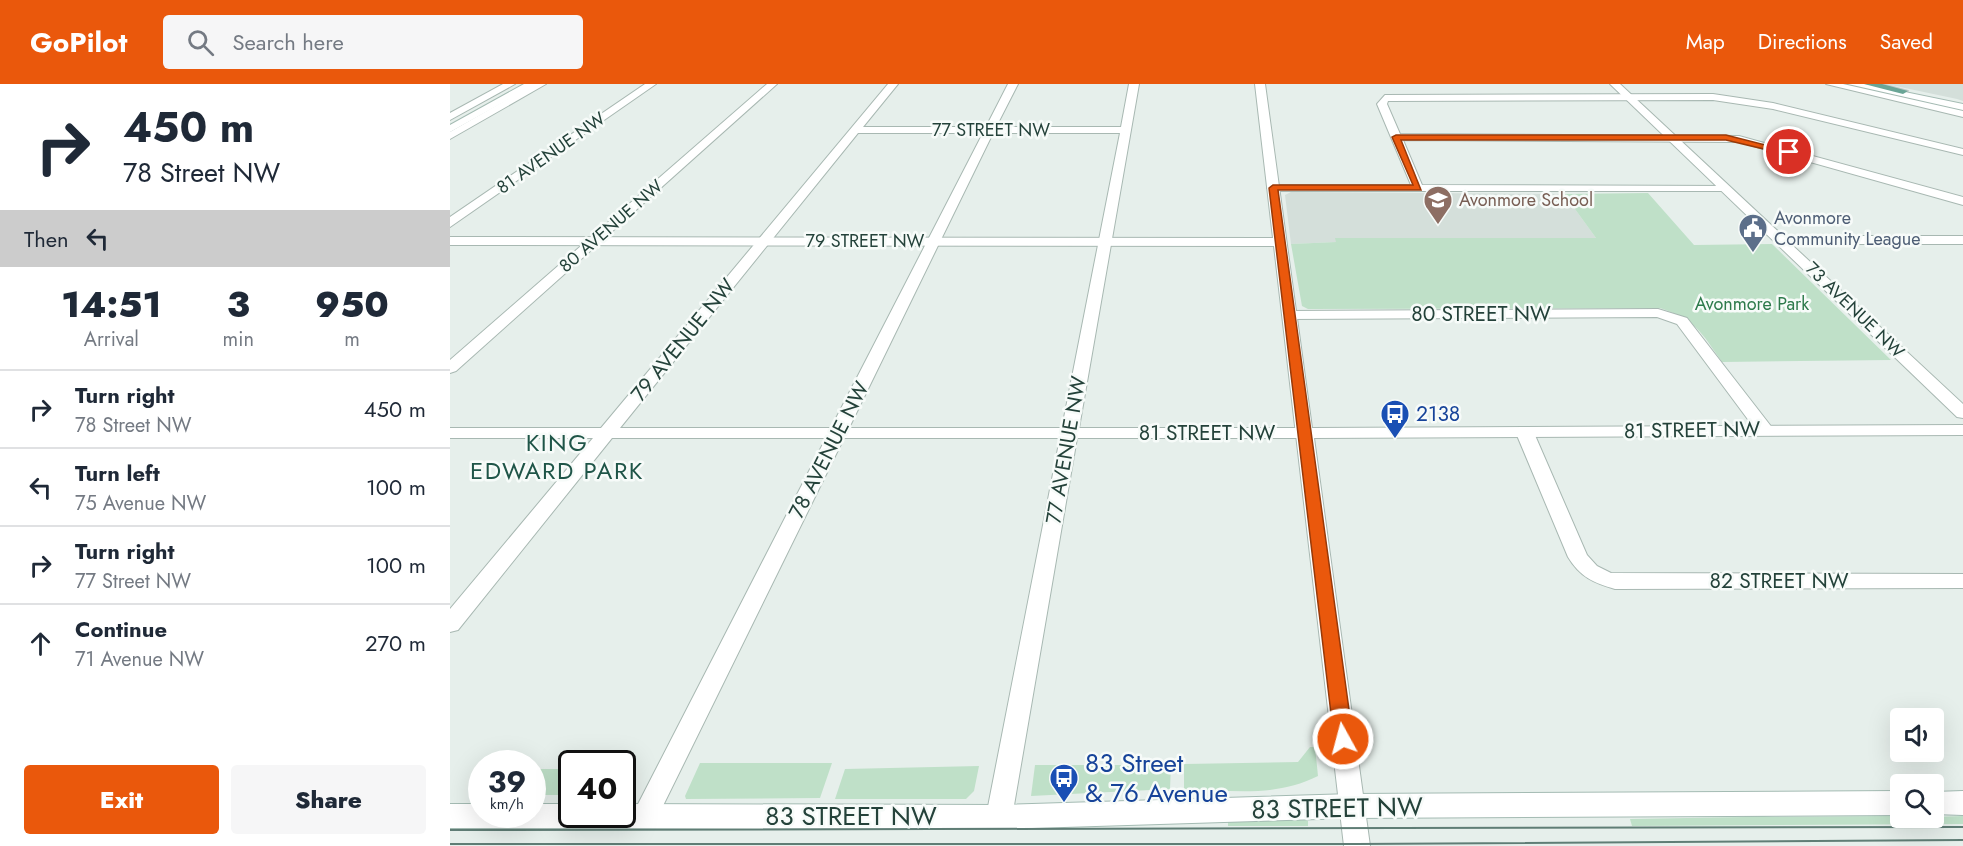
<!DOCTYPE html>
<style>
body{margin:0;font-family:Jost,sans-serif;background:#f6f6f7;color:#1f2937;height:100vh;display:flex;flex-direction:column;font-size:22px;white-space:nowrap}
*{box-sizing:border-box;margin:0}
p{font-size:20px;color:#747a83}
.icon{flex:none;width:33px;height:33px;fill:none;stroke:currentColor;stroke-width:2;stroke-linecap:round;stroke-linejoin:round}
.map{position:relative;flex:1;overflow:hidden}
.panel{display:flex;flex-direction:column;background:#fff;width:450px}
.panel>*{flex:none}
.top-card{background:#fff;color:#1f2937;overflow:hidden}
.tools{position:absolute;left:1440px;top:624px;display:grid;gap:12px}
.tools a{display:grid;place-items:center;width:54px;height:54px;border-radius:6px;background:#fff;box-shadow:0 6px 24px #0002;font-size:30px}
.speed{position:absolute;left:18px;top:666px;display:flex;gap:12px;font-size:30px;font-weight:700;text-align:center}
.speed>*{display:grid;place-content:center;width:78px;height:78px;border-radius:50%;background:#fff;box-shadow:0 6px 24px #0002;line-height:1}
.speed small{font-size:15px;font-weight:400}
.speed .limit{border:3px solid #111;border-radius:9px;background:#fff;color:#111}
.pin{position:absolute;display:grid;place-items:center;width:51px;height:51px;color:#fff;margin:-26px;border:3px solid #fff;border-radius:50%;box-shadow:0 2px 6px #0007}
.me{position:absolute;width:66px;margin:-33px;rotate:353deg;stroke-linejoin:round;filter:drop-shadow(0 0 4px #0008)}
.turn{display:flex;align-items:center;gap:21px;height:126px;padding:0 24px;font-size:27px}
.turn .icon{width:78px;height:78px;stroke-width:2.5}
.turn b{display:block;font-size:42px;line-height:51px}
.then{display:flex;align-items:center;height:57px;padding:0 24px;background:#0003;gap:12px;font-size:22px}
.eta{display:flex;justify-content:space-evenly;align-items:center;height:102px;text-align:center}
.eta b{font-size:36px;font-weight:800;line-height:42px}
.primary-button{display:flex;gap:12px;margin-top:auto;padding:12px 24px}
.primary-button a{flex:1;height:69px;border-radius:6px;background:#ea580c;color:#fff;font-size:24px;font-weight:800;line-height:69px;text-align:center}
.primary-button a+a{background:#f6f6f7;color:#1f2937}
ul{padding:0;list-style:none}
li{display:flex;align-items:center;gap:18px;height:78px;padding:0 24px;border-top:2px solid #e0e1e3}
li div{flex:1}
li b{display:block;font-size:22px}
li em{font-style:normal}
header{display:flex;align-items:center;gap:36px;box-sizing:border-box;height:84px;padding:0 30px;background:#ea580c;color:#fff}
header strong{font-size:28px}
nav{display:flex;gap:33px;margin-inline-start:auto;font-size:21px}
.search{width:420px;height:54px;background:#f6f6f7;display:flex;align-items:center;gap:15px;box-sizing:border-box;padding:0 21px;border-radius:6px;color:#747a83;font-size:22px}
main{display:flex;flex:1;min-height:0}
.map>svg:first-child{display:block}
.built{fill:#d4dfda}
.green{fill:#bfe0c8}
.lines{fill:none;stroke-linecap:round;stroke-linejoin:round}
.minor-casing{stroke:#a8b8b2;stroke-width:2}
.tertiary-casing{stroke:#a8b8b2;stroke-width:2}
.secondary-casing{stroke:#a4bbb3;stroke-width:2}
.primary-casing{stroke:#c2cac8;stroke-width:2}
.minor{fill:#fff;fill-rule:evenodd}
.tertiary{fill:#fff;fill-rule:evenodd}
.secondary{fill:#fff;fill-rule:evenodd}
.primary{fill:#6aa596;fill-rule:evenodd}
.tram{stroke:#5f7d75;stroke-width:2}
.route{fill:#ea580c;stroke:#983908;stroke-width:1.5}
.labels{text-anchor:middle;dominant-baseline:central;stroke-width:5;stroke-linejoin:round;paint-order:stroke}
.far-street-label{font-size:18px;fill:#24423a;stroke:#f7fbf9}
.far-education-label{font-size:18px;fill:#785e54;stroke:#f7fbf9;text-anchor:start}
.far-service-label{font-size:18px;fill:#4e5e75;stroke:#f7fbf9;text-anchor:start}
.far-park-label{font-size:18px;fill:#2d7a4b;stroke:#f7fbf9}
.street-label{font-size:21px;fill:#24423a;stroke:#f7fbf9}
.transit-label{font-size:21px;fill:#164399;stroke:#f7fbf9;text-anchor:start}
.quarter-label{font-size:24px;letter-spacing:1.5px;fill:#1f5548;stroke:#f7fbf9}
.near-transit-label{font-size:26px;fill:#164399;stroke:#f7fbf9;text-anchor:start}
.near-street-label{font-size:26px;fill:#24423a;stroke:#f7fbf9}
</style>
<header>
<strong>GoPilot</strong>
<div class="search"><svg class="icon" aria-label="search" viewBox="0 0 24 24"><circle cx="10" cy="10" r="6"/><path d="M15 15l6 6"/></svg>Search here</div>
<nav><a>Map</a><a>Directions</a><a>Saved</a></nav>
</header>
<main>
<section class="panel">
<div class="top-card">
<div class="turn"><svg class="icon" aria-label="right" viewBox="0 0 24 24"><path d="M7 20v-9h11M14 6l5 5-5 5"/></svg><div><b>450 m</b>78 Street NW</div></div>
<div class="then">Then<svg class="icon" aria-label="left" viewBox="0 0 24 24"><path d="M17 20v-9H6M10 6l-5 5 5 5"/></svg></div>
</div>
<div class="eta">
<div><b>14:51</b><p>Arrival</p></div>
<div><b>3</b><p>min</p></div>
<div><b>950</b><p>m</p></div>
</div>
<ul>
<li><svg class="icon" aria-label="right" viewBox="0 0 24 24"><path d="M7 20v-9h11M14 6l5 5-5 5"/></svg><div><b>Turn right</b><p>78 Street NW</p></div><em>450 m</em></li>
<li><svg class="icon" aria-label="left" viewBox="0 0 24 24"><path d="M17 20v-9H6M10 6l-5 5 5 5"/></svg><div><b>Turn left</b><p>75 Avenue NW</p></div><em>100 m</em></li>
<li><svg class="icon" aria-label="right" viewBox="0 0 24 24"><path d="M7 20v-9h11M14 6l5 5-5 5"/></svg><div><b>Turn right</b><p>77 Street NW</p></div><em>100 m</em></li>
<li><svg class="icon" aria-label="ahead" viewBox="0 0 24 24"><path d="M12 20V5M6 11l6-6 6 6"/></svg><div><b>Continue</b><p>71 Avenue NW</p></div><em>270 m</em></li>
</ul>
<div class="primary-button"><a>Exit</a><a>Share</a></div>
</section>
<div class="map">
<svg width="1513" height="762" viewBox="0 0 1513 762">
<rect width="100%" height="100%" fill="#e6efeb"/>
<path class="built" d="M1436,0H1513V17L1507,15Z
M841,108L1114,110L1146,154H886V158L841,160L835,111Z"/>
<path class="green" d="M1198,109L1244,161L1322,160L1441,276L1272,278C1251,248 1246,236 1210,224L858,225L852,222L841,160L886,158L885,154H1146L1114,110Z
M860,663H865L868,692C824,714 781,706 734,705V680L848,678Z
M250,679H382L370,714L236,715L235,712Z
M585,681H721L720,705L581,712Z
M529,682L524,707L516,715H385L395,685Z
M82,685H121V711H83Z
M1435,729H1450V734L1513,732V740L1182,742L1180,735L1294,733L1297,730L1322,733L1434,732Z
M852,735L858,737V742H778V736Z"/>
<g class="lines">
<g class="minor-casing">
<path id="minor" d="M53,0H65L0,36V29Z
M84,0H96L0,55V48Z
M195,0H206L0,143V133Z
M317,0H327L6,287L0,289V276Z
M438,0H448L413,43H536L558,0H568L546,43H671L679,0H689L629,344H854L863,349L854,354H627L562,733L558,741L549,745L540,741L536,733L610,354H394L204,740L195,744L186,740L182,732L186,724L376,354H162L8,546L0,548V525L143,354H0V344H151ZM408,49H533L381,344H170ZM543,49H670L612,344H399Z
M1376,0H1393L1513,27V33Z
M1263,10L1323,19L1513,65V71L1323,25L1263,16L938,17L937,20L950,50L1289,52L1513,113V121L1289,58L953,56L972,101L1279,102V106L1275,107H823L817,104L823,101H961L927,20L935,11Z
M1208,225L1237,234L1320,341L1323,345L1320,349H1308L1227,240L1207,233L839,235L832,231L839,227Z
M1075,344L1084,349L1137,471L1147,482L1161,489L1513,490V504L1165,505C1144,499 1130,493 1118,473L1066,349Z"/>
</g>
<g class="tertiary-casing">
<path id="tertiary" d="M805,0H815L862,344L1513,341V351L864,354L920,762H894L824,162L0,161V153L823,154Z
M1160,0H1170L1333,152H1513V160H1341L1513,320V334L1507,333Z"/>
</g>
<g class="secondary-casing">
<path id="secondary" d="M74,0H86L0,48V41Z
M1398,0H1416L1513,20V26Z
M1450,707V731L902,734L549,745L0,744V720H32V730H82V720H122V730H172V720L549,721L902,710Z
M1513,707V731L1484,730V708Z"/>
</g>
<g class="primary-casing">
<path id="primary" d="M1414,0H1432L1458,7L1453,10Z"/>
</g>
<use href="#minor" class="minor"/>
<use href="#tertiary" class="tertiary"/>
<use href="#secondary" class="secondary"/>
<use href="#primary" class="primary"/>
<path class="tram" d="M0,746L1513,743
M0,760H907L1513,756"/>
</g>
<path class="route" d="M946,51H1276L1343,68L1339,71L1276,56H951L971,106H828L903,655L900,660L893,663L887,660L884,655L819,104L823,101H963L942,53Z"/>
<defs>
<g id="school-pin" transform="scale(1.5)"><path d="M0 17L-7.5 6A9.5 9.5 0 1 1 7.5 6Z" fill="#8d6e63" stroke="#f7fbf9"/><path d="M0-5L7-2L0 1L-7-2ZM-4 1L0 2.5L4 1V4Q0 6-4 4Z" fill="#fff"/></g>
<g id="civic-pin" transform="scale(1.5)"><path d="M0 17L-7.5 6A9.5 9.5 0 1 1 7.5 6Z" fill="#5c6f8a" stroke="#f7fbf9"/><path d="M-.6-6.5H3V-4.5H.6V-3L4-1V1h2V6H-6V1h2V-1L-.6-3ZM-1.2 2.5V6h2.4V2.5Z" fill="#fff"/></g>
<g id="bus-pin" transform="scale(1.5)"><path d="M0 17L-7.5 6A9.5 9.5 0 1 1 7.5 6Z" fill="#1a4fb4" stroke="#f7fbf9"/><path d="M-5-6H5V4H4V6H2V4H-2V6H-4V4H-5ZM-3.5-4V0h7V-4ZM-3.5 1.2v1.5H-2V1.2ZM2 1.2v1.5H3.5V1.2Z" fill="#fff"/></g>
</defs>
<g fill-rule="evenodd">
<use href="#school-pin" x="988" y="116"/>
<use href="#civic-pin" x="1303" y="144"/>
<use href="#bus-pin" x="945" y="330"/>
<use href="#bus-pin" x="614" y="694"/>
</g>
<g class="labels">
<g class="far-street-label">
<text x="541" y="46">77 STREET NW</text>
<text transform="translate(101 69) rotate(-35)">81 AVENUE NW</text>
<text transform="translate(161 142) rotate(-41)">80 AVENUE NW</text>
<text x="415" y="157">79 STREET NW</text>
<text transform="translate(1405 226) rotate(44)">73 AVENUE NW</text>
</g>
<g class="far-education-label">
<text x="1009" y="116">Avonmore School</text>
</g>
<g class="far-service-label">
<text x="1324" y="134">Avonmore<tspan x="1324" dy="21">Community League</tspan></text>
</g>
<g class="far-park-label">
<text x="1302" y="220">Avonmore Park</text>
</g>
<g class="street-label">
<text x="1031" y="230">80 STREET NW</text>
<text transform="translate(233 256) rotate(-51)">79 AVENUE NW</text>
<text transform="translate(1242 346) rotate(-1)">81 STREET NW</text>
<text x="757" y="349">81 STREET NW</text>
<text transform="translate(379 366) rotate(-63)">78 AVENUE NW</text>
<text transform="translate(616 366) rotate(-80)">77 AVENUE NW</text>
<text x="1329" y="497">82 STREET NW</text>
</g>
<g class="transit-label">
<text x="966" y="330">2138</text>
</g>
<g class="quarter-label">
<text x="107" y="358">KING<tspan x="107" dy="28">EDWARD PARK</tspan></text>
</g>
<g class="near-transit-label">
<text x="635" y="679">83 Street<tspan x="635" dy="30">&amp; 76 Avenue</tspan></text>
</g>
<g class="near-street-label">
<text transform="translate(887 724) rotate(-1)">83 STREET NW</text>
<text x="401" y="732">83 STREET NW</text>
</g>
</g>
</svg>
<div class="tools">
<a><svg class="icon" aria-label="sound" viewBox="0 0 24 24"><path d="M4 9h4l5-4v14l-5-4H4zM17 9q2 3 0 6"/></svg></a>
<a><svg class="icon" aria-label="search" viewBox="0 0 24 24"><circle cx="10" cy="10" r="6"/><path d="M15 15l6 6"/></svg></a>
</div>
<div class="speed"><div>39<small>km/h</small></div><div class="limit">40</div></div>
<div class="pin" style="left:1339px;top:68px;background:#d93025"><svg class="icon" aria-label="arrive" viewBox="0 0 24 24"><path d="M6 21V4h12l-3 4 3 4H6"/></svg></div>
<svg class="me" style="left:893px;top:655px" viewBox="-20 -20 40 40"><circle r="17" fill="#ea580c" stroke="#fff" stroke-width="3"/><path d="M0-11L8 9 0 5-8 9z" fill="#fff"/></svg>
</div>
</main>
